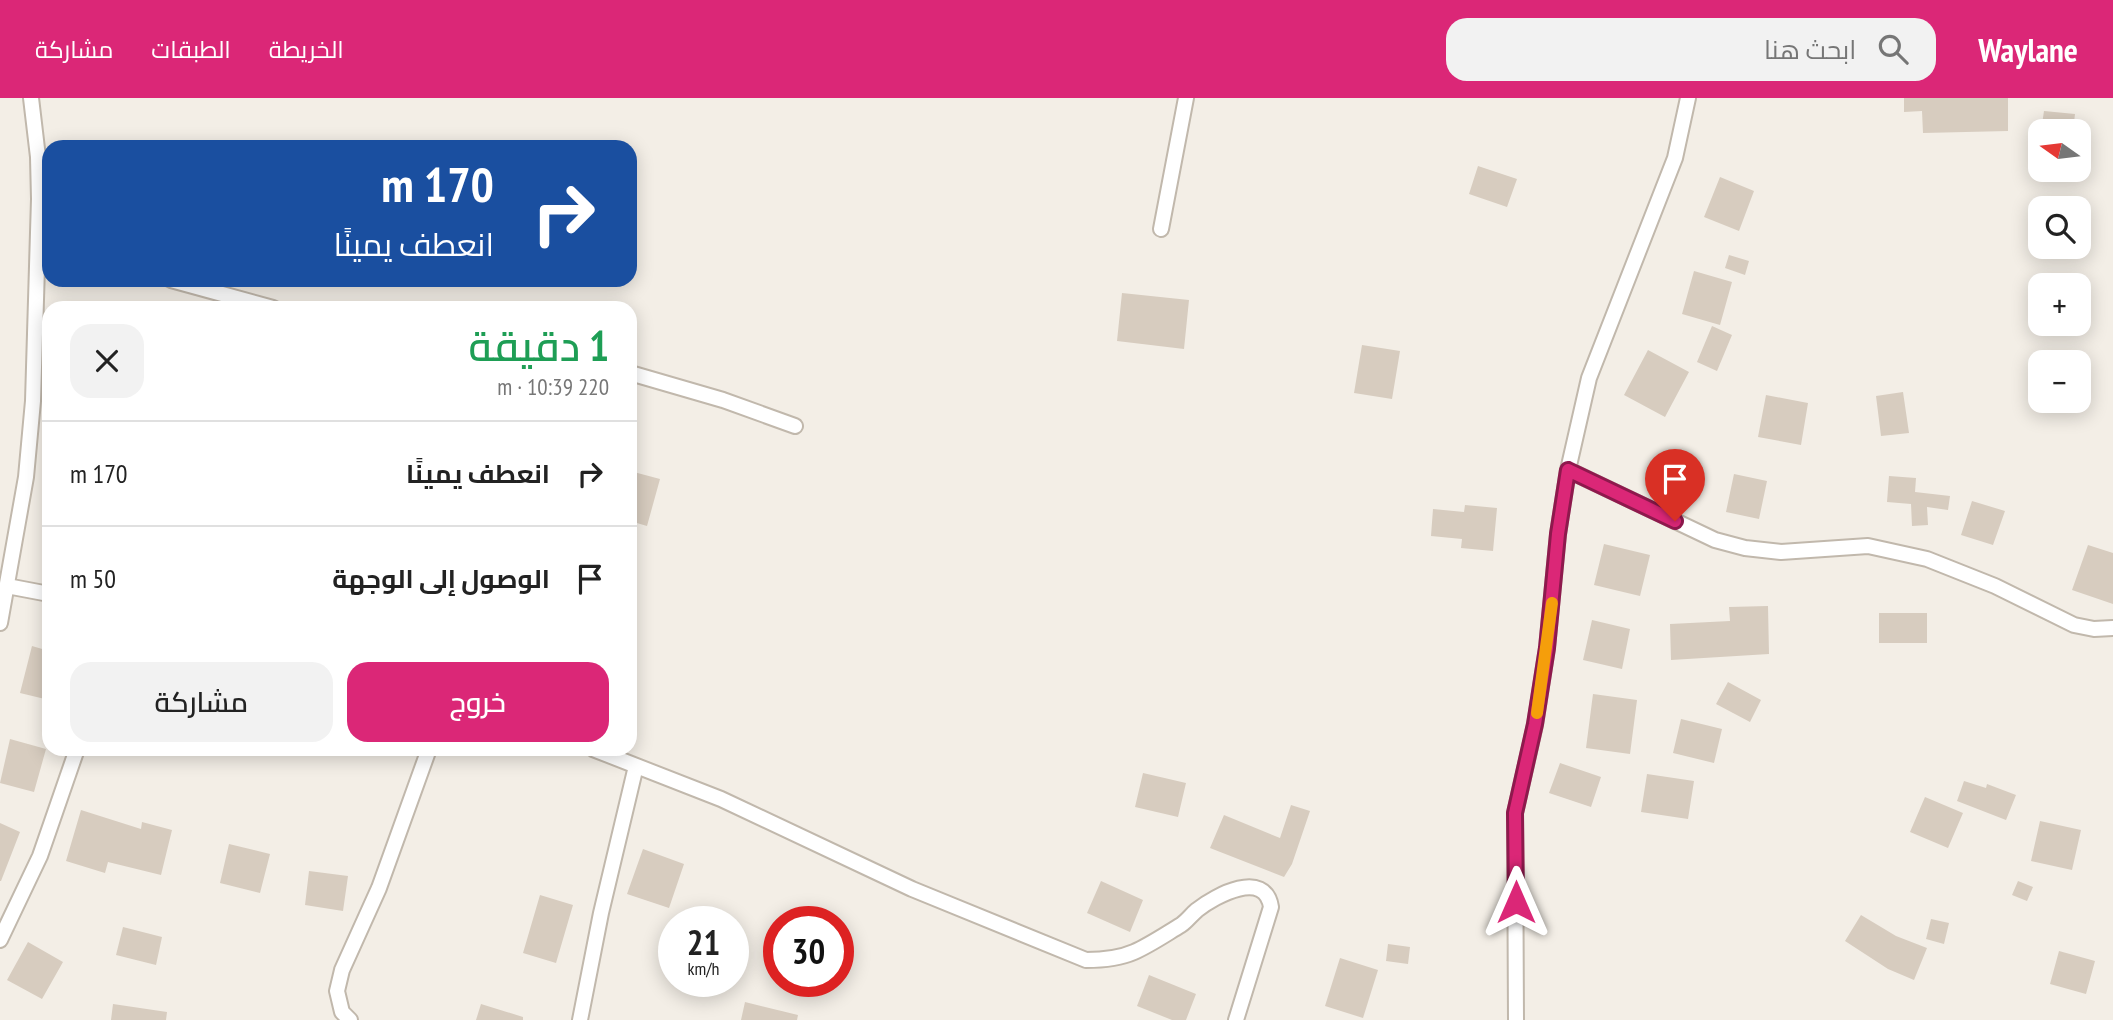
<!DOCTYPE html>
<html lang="ar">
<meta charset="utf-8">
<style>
body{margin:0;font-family:"PT Sans Narrow",Cairo,sans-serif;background:#f2f2f2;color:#222;direction:rtl;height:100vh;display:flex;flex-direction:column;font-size:26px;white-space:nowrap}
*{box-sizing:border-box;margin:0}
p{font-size:23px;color:#767676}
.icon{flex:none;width:38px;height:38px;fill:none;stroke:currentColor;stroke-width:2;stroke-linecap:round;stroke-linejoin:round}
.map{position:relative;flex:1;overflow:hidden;direction:ltr}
.details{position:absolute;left:42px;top:203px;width:595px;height:455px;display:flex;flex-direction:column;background:#fff;border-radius:21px;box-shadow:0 4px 18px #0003;direction:rtl}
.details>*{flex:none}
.guide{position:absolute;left:42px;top:42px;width:595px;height:147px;border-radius:21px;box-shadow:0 4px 18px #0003;direction:rtl;background:#1a4fa0;color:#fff;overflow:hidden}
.needle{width:46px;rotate:284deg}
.fabs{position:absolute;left:2028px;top:21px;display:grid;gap:14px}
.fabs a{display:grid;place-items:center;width:63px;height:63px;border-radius:14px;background:#fff;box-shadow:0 4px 18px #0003;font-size:35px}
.speed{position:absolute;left:658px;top:808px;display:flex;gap:14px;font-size:35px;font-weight:700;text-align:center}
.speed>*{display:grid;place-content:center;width:91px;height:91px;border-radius:50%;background:#fff;box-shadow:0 4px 18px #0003;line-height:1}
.speed small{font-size:18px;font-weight:400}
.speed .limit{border:10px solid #d22;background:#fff;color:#111}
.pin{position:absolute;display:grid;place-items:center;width:60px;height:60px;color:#fff;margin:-72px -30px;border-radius:50% 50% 50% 0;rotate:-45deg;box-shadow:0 0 7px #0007}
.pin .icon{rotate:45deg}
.me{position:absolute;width:77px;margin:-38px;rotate:0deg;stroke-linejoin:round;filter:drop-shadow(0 0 5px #0008)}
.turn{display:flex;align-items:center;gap:24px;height:147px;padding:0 28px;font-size:32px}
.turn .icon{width:91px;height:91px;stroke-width:2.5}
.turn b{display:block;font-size:49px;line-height:60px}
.round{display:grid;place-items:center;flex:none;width:74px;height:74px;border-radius:21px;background:#f2f2f2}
.head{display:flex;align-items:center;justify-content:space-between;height:119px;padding:0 28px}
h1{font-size:42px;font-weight:600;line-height:52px;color:#1e9e55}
.primary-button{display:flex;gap:14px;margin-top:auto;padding:14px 28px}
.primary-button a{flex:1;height:80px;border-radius:21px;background:#db2777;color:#fff;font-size:28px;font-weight:600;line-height:80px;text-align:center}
.primary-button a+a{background:#f2f2f2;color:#222}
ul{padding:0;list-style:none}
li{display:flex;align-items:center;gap:21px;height:105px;padding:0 28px;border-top:2px solid #e0e0e0}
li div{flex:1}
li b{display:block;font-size:26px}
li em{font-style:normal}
header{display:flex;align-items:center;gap:42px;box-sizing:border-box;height:98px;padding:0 35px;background:#db2777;color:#fff}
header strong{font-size:33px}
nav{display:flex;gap:38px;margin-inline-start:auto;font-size:24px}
.search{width:490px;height:63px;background:#f2f2f2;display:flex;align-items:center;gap:18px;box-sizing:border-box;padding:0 24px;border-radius:21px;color:#767676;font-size:26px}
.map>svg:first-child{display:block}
.building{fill:#d7ccbf}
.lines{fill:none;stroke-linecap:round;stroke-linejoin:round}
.street-casing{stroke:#c1b8ac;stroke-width:18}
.street{stroke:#fff;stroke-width:14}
.route-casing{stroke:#8e194d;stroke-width:18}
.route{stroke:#db2777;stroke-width:12}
.slow{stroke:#f59e0b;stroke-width:12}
</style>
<header>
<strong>Waylane</strong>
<div class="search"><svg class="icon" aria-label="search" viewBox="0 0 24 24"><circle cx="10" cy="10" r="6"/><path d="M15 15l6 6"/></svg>ابحث هنا</div>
<nav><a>الخريطة</a><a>الطبقات</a><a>مشاركة</a></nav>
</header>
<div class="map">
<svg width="2113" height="922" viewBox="0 0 2113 922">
<rect width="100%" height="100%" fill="#f3eee6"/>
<path class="building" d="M1904,0H2008V33L1923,35L1922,13L1904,14Z
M2044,13L2075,16L2073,33H2041Z
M1478,68L1517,81L1507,109L1469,96Z
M1720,79L1754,93L1739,133L1704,119Z
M1729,157L1749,163L1745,177L1725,170Z
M1694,173L1732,184L1720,227L1682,216Z
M1122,195L1189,202L1184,251L1117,243Z
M1712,228L1732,237L1717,273L1697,264Z
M1362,247L1400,253L1392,301L1354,295Z
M1648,252L1689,274L1665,319L1624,297Z
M1903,294L1909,335L1881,338L1876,298Z
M1766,297L1808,305L1801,347L1758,339Z
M630,373L660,381L647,428L630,423Z
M1734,376L1767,383L1759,421L1726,414Z
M1889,378L1916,380L1915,394L1950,398L1948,412L1927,409L1928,427L1912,428L1911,406L1887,404Z
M1972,403L2005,413L1993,447L1961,437Z
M1465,407L1497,410L1493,453L1461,450L1462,441L1431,438L1433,411L1464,414Z
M1604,446L1650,457L1640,498L1594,487Z
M2088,447L2113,455V506L2072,492Z
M1768,508L1769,556L1671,562L1670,526L1730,523L1729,509Z
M1879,515H1927V545H1879Z
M1592,522L1630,531L1622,571L1583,562Z
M32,548L49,553V602L20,595Z
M1728,584L1761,602L1750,624L1716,606Z
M1593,596L1637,602L1630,656L1586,650Z
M1681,621L1722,631L1714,665L1673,655Z
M10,641L46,651L34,694L0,685Z
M1560,665L1601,679L1591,709L1549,695Z
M1143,675L1186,685L1178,719L1135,709Z
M1647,676L1694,683L1688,721L1641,714Z
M1964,683L1986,690L1987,686L2016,697L2006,722L1957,703Z
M1925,699L1963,715L1948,750L1910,734Z
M1291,707L1310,713L1292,766L1284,779L1210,750L1224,717L1280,740Z
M81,712L141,731L142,724L172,732L161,777L108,764L105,775L66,763Z
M2040,723L2081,732L2072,772L2031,763Z
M0,725L20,734L1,783H0Z
M229,746L270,756L260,795L220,785Z
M643,751L684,766L669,810L627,796Z
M309,773L348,778L343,813L305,807Z
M1101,783L1143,802L1130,834L1087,815Z
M2018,783L2033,789L2027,803L2012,797Z
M540,797L573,807L556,865L523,855Z
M1861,817L1896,838L1927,850L1914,882L1888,871L1845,843Z
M1931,821L1949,825L1944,846L1926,841Z
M123,829L162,839L156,867L116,857Z
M28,844L63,864L42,901L7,882Z
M1388,846L1410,849L1408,866L1386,863Z
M2059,853L2095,863L2086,896L2050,886Z
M1340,860L1378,872L1363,920L1325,908Z
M1149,877L1196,896L1186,922H1172L1137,908Z
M745,904L798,917L797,922H741Z
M113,906L167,914L166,922H111Z
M481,906L523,919V922H476Z"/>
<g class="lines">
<g class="street-casing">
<path id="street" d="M1161,131L1186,0
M171,182L273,210
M630,275L723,302L795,328
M1568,372L1715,442L1745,450L1781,454L1868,448L1927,461L1995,488L2074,527L2094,531L2113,530
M7,488L49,496
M0,525L26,379L33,303L39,101L38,59L31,0
M593,651L721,701L912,791L1086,862C1102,862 1118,861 1134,854C1150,847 1166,836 1181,827C1187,823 1191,817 1197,812C1216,797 1265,771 1271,809L1236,922
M0,842L40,758L77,651
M350,922L342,914L337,893L342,872L379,790L429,651
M580,922L601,815L636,668
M1516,922L1515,715L1535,627L1547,550L1558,436L1568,372L1589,280L1675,60L1688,0"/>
</g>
<use href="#street" class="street"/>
</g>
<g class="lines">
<g class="route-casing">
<path id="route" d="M1516,804L1515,715L1535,626L1547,550L1558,436L1568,372L1675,423"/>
</g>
<use href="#route" class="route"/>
<path class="slow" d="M1537,615L1552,505"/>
</g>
</svg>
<div class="fabs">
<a><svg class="needle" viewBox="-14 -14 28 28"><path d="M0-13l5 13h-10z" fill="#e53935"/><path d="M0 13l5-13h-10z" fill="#767676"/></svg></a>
<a><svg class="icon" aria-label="search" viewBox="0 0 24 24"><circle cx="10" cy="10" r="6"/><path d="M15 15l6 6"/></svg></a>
<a>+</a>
<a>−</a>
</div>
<div class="speed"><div>21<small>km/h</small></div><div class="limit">30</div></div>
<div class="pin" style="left:1675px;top:423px;background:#d93025"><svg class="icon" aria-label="arrive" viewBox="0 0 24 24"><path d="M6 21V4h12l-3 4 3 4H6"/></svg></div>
<svg class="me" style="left:1516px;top:804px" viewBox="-20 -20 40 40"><path d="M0-17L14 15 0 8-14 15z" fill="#db2777" stroke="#fff" stroke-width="4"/></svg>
<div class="guide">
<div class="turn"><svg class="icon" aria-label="right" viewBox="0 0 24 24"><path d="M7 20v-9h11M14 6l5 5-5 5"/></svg><div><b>170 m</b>انعطف يمينًا</div></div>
</div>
<section class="details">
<div class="head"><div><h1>1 دقيقة</h1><p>220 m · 10:39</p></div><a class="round"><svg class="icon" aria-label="close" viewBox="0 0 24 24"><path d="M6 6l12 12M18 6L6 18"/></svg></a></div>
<ul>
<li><svg class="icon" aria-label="right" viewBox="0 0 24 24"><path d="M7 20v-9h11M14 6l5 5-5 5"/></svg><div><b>انعطف يمينًا</b></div><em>170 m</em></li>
<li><svg class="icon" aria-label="arrive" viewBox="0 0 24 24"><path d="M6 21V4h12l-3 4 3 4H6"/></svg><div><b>الوصول إلى الوجهة</b></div><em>50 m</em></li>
</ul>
<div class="primary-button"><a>خروج</a><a>مشاركة</a></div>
</section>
</div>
